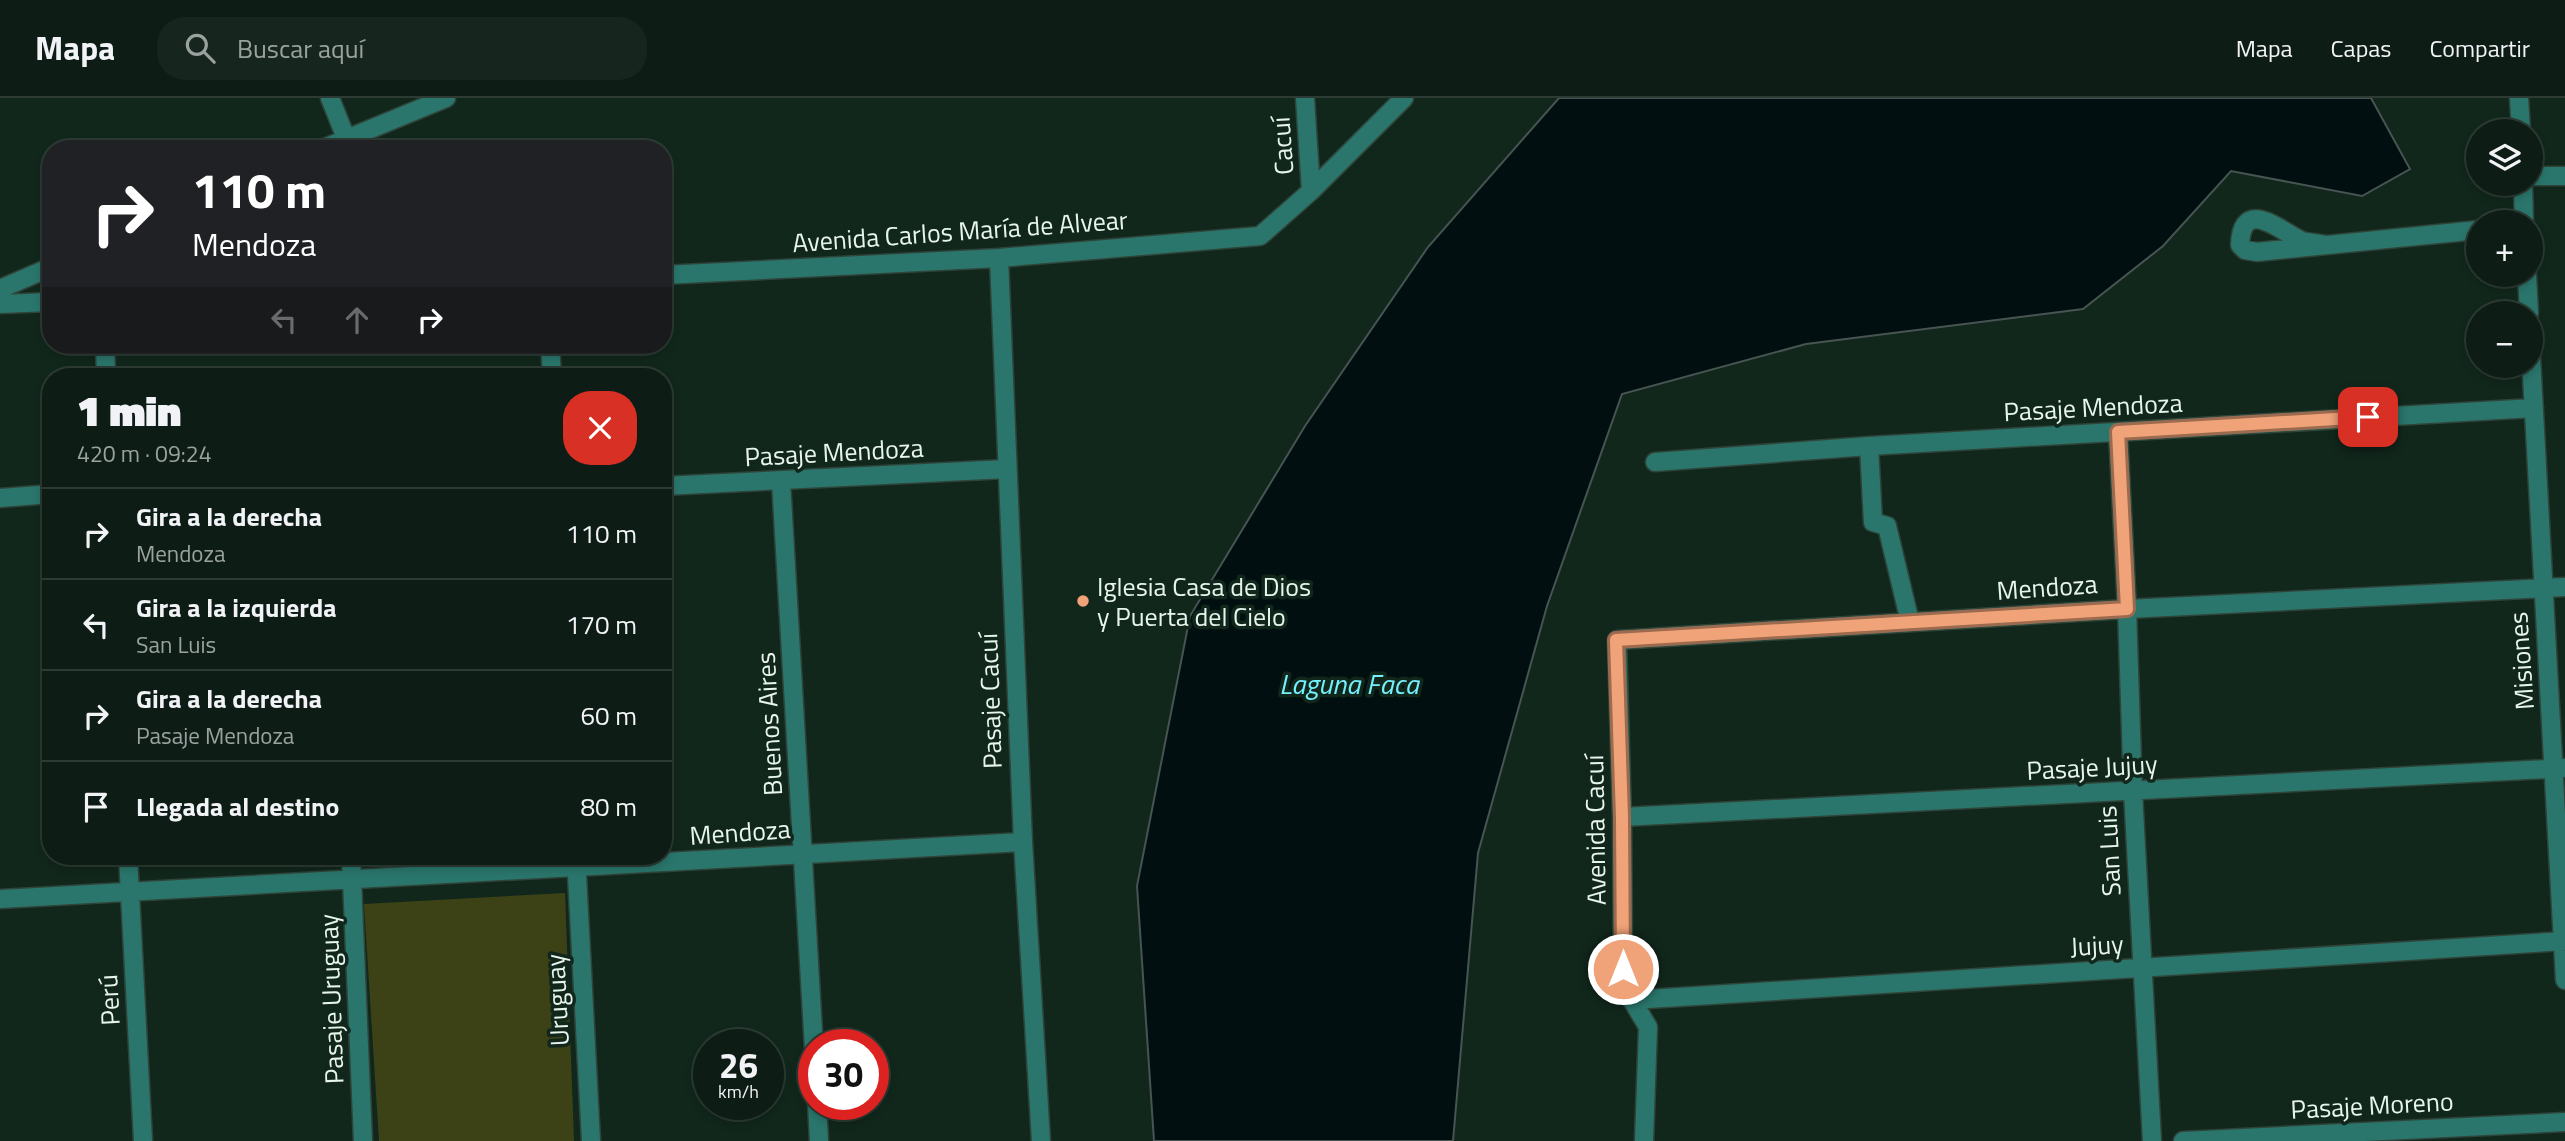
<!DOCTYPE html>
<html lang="es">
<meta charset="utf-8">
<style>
body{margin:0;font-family:"Titillium Web",sans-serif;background:#16261e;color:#f1f3f6;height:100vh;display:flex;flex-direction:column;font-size:26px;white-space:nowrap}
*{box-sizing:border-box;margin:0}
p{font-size:23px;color:#9aa2a0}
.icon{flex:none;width:38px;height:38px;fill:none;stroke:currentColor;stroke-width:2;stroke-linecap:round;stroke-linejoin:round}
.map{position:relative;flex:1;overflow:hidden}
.drawer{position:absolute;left:42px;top:270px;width:630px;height:497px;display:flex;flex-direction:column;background:#0d1d15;border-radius:28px;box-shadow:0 4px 10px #0003,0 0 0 2px #2d3b34}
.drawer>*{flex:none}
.hud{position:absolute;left:42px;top:42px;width:630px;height:214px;border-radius:28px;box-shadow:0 4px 10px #0003,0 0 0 2px #2d3b34;background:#202124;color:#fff;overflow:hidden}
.fabs{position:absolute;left:2466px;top:21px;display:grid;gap:14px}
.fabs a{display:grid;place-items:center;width:77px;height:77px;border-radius:50%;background:#0d1d15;box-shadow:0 4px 10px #0003,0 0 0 2px #2d3b34;font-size:35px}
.speed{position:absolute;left:693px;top:931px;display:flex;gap:14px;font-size:35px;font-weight:700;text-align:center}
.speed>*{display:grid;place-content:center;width:91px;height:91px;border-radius:50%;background:#0d1d15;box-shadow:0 4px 10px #0003,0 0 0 2px #2d3b34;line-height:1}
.speed small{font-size:18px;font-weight:400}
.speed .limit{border:10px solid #d22;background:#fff;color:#111}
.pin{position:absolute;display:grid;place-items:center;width:60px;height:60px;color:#fff;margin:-30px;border-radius:14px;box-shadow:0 4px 10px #0006}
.me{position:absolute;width:77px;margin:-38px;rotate:0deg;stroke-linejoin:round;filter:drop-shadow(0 0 5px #0008)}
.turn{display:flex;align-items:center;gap:24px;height:147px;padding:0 35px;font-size:32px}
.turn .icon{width:91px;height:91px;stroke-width:2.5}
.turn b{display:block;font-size:49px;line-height:60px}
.lanes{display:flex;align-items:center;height:66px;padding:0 35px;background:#0003;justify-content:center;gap:35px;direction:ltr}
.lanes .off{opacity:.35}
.round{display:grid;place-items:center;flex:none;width:74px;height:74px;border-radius:28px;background:#16261e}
.head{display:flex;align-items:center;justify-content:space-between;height:119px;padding:0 35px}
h1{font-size:42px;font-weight:800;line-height:52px}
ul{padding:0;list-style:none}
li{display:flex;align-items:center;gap:21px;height:91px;padding:0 35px;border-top:2px solid #2d3b34}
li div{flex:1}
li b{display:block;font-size:26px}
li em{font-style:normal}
header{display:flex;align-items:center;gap:42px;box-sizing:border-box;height:98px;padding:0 35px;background:#0d1d15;border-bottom:2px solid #2d3b34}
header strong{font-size:33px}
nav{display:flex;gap:38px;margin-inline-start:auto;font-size:24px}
.search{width:490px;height:63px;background:#16261e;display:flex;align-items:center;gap:18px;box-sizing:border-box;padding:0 24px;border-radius:28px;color:#9aa2a0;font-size:26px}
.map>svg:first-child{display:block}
.green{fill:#3c4216}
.water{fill:#020f10;stroke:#475452;stroke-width:2}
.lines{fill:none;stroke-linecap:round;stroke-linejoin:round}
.minor-casing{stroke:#2f4439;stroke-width:21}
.minor{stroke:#2a766c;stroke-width:18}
.route-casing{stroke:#9c6a4e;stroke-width:18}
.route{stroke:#f0a378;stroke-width:12}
.poi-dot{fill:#f0a378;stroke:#11271c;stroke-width:2.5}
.labels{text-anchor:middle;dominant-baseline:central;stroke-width:7;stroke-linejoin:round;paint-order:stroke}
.street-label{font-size:26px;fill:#e8f5ed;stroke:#11271c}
.poi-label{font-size:26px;fill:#e8f5ed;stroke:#11271c;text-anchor:start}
.water-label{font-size:28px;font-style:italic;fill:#74effc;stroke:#11271c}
</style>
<header>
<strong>Mapa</strong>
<div class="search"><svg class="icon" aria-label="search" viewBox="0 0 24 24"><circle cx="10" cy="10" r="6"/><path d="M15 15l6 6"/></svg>Buscar aquí</div>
<nav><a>Mapa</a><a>Capas</a><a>Compartir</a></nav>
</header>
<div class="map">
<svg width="2565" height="1043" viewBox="0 0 2565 1043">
<rect width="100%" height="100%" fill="#11271c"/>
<path class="green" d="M565,795L574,1043H379L364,806Z"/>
<path class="water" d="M1559,0H2371L2410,71L2362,98L2231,73L2163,148L2083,211L1806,246L1622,296L1547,508L1478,755L1453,1043H1154L1137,788L1190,518L1305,328L1428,149Z"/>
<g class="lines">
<g class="minor-casing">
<path id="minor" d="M330,0L346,40
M1305,0L1311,93
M2519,0L2521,33
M322,51L446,0
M2530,78H2565
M2523,86L2524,124
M2324,147C2317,145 2309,145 2302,143C2283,135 2242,96 2240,147L2245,152L2257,154L2478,132
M999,160L1023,744L1041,1043
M663,177L999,160L1260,138L1311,93L1404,0
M2527,177L2529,215
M0,191L51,169
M0,206L51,204
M2530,241L2565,882
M105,247L106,278
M550,247L552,278
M2118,334L2127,511L2133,694L2152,1043
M1869,348L1873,424L1887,428L1910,524
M1655,364L1869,348L2534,310
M781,383L814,951
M663,388L1007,371
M0,400L51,396
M1622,719L2565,670
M128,758L143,1043
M351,758L363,1043
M576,758L591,1043
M0,801L1023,744
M1632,902L2565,843
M817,1006L819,1043
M1644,1043L1648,929L1632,902L1623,871L1622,719L1617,542L2127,511L2565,489
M2183,1043L2565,1024"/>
</g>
<use href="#minor" class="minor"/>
</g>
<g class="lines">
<g class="route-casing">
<path id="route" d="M1623,871L1622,719L1616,542L2127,511L2118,334L2368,319"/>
</g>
<use href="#route" class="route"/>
</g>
<circle class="poi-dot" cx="1083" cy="503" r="7"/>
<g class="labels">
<g class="street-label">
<text transform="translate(1282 48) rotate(-94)">Cacuí</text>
<text transform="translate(960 133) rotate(-4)">Avenida Carlos María de Alvear</text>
<text transform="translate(2093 309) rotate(-3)">Pasaje Mendoza</text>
<text transform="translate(834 354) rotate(-3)">Pasaje Mendoza</text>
<text transform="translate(2047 489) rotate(-4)">Mendoza</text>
<text transform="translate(2521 563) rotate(-94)">Misiones</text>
<text transform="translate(990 603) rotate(-92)">Pasaje Cacuí</text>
<text transform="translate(769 626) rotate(-93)">Buenos Aires</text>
<text transform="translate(2092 669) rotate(-3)">Pasaje Jujuy</text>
<text transform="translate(1595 732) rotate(-91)">Avenida Cacuí</text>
<text transform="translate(740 734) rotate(-4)">Mendoza</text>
<text transform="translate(2109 753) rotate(-93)">San Luis</text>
<text transform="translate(2097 847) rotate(-3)">Jujuy</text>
<text transform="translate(331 901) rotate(-92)">Pasaje Uruguay</text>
<text transform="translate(109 902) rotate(-93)">Perú</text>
<text transform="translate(557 902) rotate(-93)">Uruguay</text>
<text transform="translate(2372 1007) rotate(-3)">Pasaje Moreno</text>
</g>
<g class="poi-label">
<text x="1097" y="488">Iglesia Casa de Dios<tspan x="1097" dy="30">y Puerta del Cielo</tspan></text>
</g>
<g class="water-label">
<text x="1349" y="585">Laguna Faca</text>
</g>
</g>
</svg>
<div class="fabs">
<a><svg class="icon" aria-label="layers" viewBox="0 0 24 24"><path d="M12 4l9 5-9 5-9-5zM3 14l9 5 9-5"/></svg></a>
<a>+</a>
<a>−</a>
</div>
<div class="speed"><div>26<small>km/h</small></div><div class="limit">30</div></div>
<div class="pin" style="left:2368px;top:319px;background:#d93025"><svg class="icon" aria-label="arrive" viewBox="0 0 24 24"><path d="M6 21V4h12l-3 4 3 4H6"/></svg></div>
<svg class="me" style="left:1623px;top:871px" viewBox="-20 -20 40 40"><circle r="17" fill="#f0a378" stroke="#fff" stroke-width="3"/><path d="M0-11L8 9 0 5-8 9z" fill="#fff"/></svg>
<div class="hud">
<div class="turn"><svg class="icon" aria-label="right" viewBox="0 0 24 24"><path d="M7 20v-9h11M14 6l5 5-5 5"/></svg><div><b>110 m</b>Mendoza</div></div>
<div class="lanes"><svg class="icon off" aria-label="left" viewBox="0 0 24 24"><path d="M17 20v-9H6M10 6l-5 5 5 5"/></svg><svg class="icon off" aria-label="ahead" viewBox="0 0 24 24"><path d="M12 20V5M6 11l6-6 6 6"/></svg><svg class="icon" aria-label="right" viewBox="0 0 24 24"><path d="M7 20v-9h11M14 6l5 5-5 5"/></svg></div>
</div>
<section class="drawer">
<div class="head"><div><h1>1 min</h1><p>420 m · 09:24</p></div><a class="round" style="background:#d93025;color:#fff"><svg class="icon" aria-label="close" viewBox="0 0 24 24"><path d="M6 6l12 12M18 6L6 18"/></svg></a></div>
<ul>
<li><svg class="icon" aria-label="right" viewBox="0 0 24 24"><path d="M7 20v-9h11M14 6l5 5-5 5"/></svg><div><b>Gira a la derecha</b><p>Mendoza</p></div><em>110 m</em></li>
<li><svg class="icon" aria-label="left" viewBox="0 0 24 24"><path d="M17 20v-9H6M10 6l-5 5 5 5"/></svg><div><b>Gira a la izquierda</b><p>San Luis</p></div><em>170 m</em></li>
<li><svg class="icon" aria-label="right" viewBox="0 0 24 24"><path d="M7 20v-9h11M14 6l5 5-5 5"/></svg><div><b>Gira a la derecha</b><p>Pasaje Mendoza</p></div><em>60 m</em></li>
<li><svg class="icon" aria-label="arrive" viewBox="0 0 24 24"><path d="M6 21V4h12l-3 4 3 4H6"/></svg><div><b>Llegada al destino</b></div><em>80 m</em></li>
</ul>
</section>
</div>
